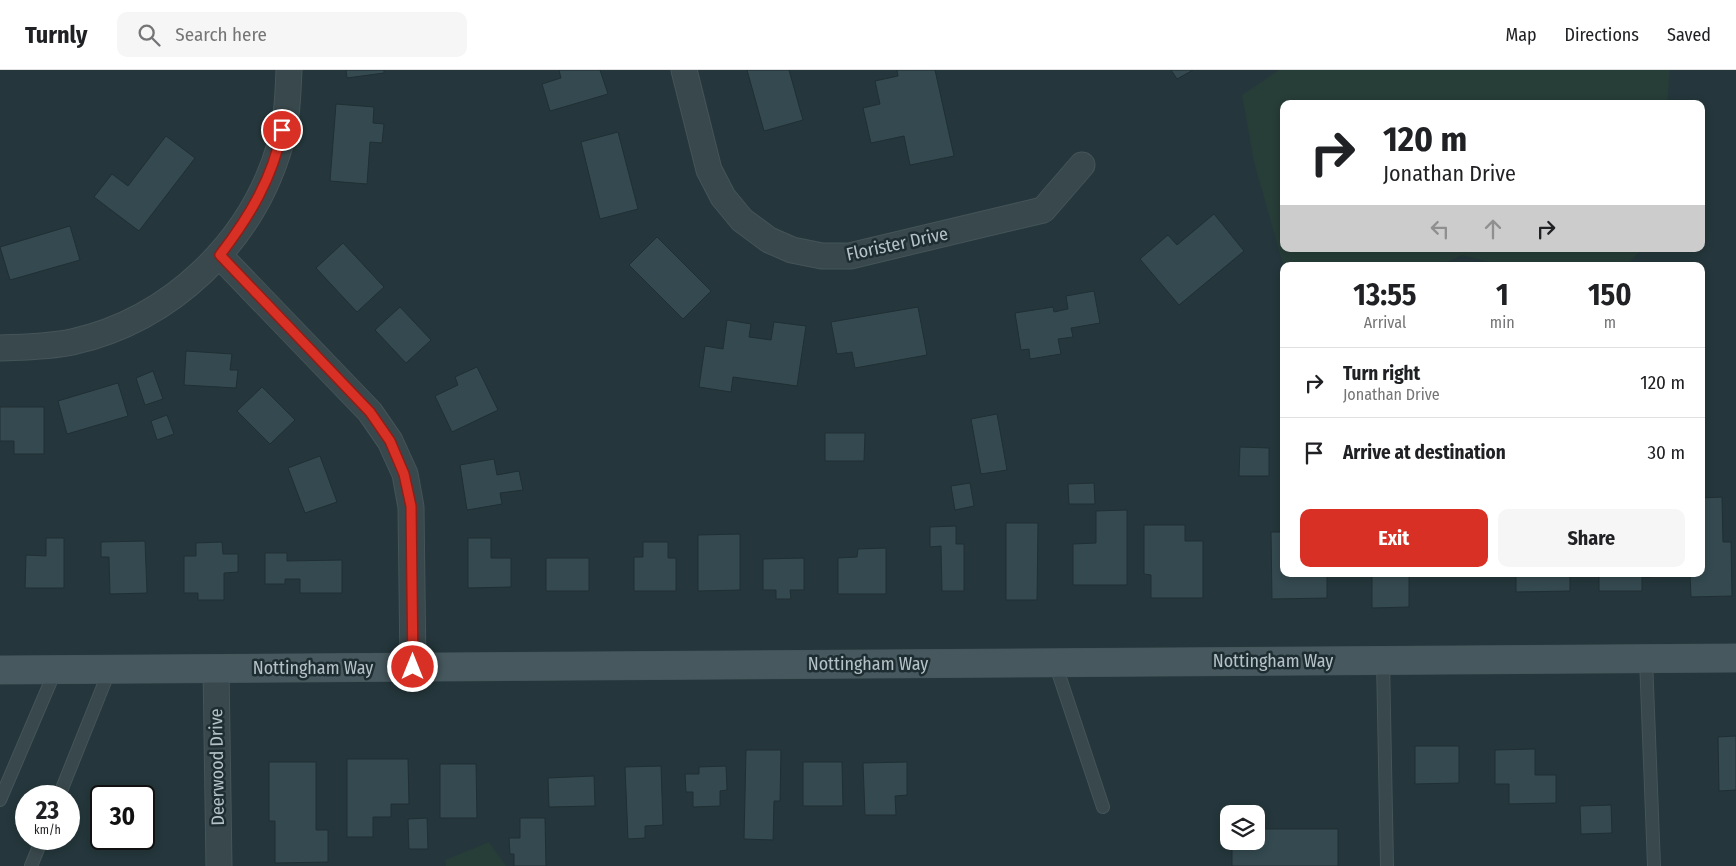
<!DOCTYPE html>
<style>
body{margin:0;font-family:"Fira Sans Condensed",sans-serif;background:#f6f6f6;color:#202124;height:100vh;display:flex;flex-direction:column;font-size:19px;white-space:nowrap}
*{box-sizing:border-box;margin:0}
p{font-size:16px;color:#757577}
.icon{flex:none;width:28px;height:28px;fill:none;stroke:currentColor;stroke-width:2;stroke-linecap:round;stroke-linejoin:round}
.map{position:relative;flex:1;overflow:hidden}
.details{position:absolute;left:1280px;top:192px;width:425px;height:315px;display:flex;flex-direction:column;background:#fff;border-radius:10px;box-shadow:0 2px 8px #0003}
.details>*{flex:none}
.banner{position:absolute;left:1280px;top:30px;width:425px;height:152px;border-radius:10px;box-shadow:0 2px 8px #0003;background:#fff;color:#202124;overflow:hidden}
.buttons{position:absolute;left:1220px;top:735px;display:grid;gap:10px}
.buttons a{display:grid;place-items:center;width:45px;height:45px;border-radius:10px;background:#fff;box-shadow:0 2px 8px #0003;font-size:25px}
.speed{position:absolute;left:15px;top:715px;display:flex;gap:10px;font-size:25px;font-weight:700;text-align:center}
.speed>*{display:grid;place-content:center;width:65px;height:65px;border-radius:50%;background:#fff;box-shadow:0 2px 8px #0003;line-height:1}
.speed small{font-size:12px;font-weight:400}
.speed .limit{border:2px solid #111;border-radius:8px;background:#fff;color:#111}
.pin{position:absolute;display:grid;place-items:center;width:42px;height:42px;color:#fff;margin:-21px;border:2px solid #fff;border-radius:50%;box-shadow:0 1px 5px #0007}
.me{position:absolute;width:55px;margin:-28px;rotate:0deg;stroke-linejoin:round;filter:drop-shadow(0 0 4px #0008)}
.turn{display:flex;align-items:center;gap:18px;height:105px;padding:0 20px;font-size:22px}
.turn .icon{width:65px;height:65px;stroke-width:2.5}
.turn b{display:block;font-size:35px;line-height:42px}
.lanes{display:flex;align-items:center;height:48px;padding:0 20px;background:#0003;justify-content:center;gap:25px;direction:ltr}
.lanes .off{opacity:.35}
.eta{display:flex;justify-content:space-evenly;align-items:center;height:85px;text-align:center}
.eta b{font-size:30px;font-weight:700;line-height:35px}
.action{display:flex;gap:10px;margin-top:auto;padding:10px 20px}
.action a{flex:1;height:58px;border-radius:10px;background:#d93025;color:#fff;font-size:20px;font-weight:700;line-height:58px;text-align:center}
.action a+a{background:#f6f6f6;color:#202124}
ul{padding:0;list-style:none}
li{display:flex;align-items:center;gap:15px;height:70px;padding:0 20px;border-top:1px solid #e0e0e0}
li div{flex:1}
li b{display:block;font-size:19px}
li em{font-style:normal}
header{display:flex;align-items:center;gap:30px;box-sizing:border-box;height:70px;padding:0 25px;background:#fff;border-bottom:1px solid #e0e0e0}
header strong{font-size:24px}
nav{display:flex;gap:28px;margin-inline-start:auto;font-size:18px}
.search{width:350px;height:45px;background:#f6f6f6;display:flex;align-items:center;gap:12px;box-sizing:border-box;padding:0 18px;border-radius:10px;color:#757577;font-size:19px}
.map>svg:first-child{display:block}
.green{fill:#273d38}
.building{fill:#344a50;stroke:#202f33}
.lines{fill:none;stroke-linecap:round;stroke-linejoin:round}
.lane-casing{stroke:#455458;stroke-width:14}
.street-casing{stroke:#455458;stroke-width:27}
.secondary-casing{stroke:#455458;stroke-width:29}
.lane{stroke:#39484c;stroke-width:12}
.street{stroke:#39484c;stroke-width:25}
.secondary{stroke:#47595f;stroke-width:28}
.route-casing{stroke:#8d1f18;stroke-width:12}
.route{stroke:#d93025;stroke-width:9}
.labels{text-anchor:middle;dominant-baseline:central;stroke-width:5;stroke-linejoin:round;paint-order:stroke}
.street-label{font-size:18px;fill:#b5c3c8;stroke:#1e2d31}
</style>
<header>
<strong>Turnly</strong>
<div class="search"><svg class="icon" aria-label="search" viewBox="0 0 24 24"><circle cx="10" cy="10" r="6"/><path d="M15 15l6 6"/></svg>Search here</div>
<nav><a>Map</a><a>Directions</a><a>Saved</a></nav>
</header>
<div class="map">
<svg width="1736" height="796" viewBox="0 0 1736 796">
<rect width="100%" height="100%" fill="#25373c"/>
<path class="green" d="M1279,0H1670L1667,34H1284V179H1642L1626,196H1505L1462,185L1439,196H1284V198L1254,92L1242,25Z
M489,772L506,796H446L445,790Z"/>
<path class="building" d="M346,0H384V3L347,8Z
M559,0H600L608,24L550,41L542,14L561,8Z
M747,0H789L803,50L764,61Z
M897,0H935L954,86L910,95L904,66L871,73L863,38L880,34L875,11L898,6Z
M1171,0H1193L1177,9Z
M336,34L374,37L373,53L384,54L382,73L370,72L367,114L330,111Z
M618,62L638,139L600,149L581,72Z
M166,66L195,88L139,161L94,127L112,104L128,116Z
M1214,144L1244,181L1179,235L1140,189L1168,165L1177,175Z
M70,156L80,190L10,210L0,177Z
M657,167L711,221L683,249L629,195Z
M343,173L384,217L357,242L316,198Z
M1094,221L1100,253L1071,258L1073,267L1058,269L1061,284L1030,289L1029,279L1021,280L1015,243L1053,237L1054,242L1068,239L1066,226Z
M400,237L431,270L406,293L375,260Z
M918,237L927,285L855,298L852,282L837,284L831,252Z
M727,250L751,254L749,267L771,270L774,252L806,256L797,316L733,307L731,322L699,317L705,276L723,279Z
M186,281L232,284L230,300H238L236,318L184,315Z
M477,297L498,340L452,362L435,326L458,315L455,307Z
M153,301L163,329L145,335L136,308Z
M118,313L128,346L67,364L58,331Z
M262,317L295,350L270,374L237,341Z
M0,337H44V384H14V371H0Z
M997,344L1007,400L981,404L971,349Z
M167,345L174,364L157,370L151,351Z
M825,363H865L864,391H825Z
M1240,377L1269,378V406H1239Z
M320,386L337,432L305,443L288,398Z
M494,389L497,405L519,401L523,420L500,423L502,434L467,440L460,395Z
M970,413L974,436L955,440L951,416Z
M1094,413L1095,434H1069L1068,414Z
M1722,427L1723,472H1731L1732,526L1691,527L1690,504H1701V428Z
M1127,440V515H1073V474L1096,473V441Z
M1006,453H1038L1037,530H1006Z
M1144,455H1185V471H1203V528H1151V505L1144,504Z
M956,456V474H964V521H942L941,476L930,477V457Z
M1271,462H1284V504H1327V528L1272,529Z
M740,464V520L698,521V465Z
M46,468H64V518H25L26,485L46,486Z
M468,468H491V488H511V517L468,518Z
M145,471L147,523L110,524L109,487H101V472Z
M222,472L223,484H238V502L224,503V530H198V523H184V486H196V473Z
M643,472H668V488H676V521H634V487H643Z
M886,478V524H838V488L857,487L858,479Z
M265,483H287V491L342,490V523H300V509H285V514H265Z
M546,488H589V521H546Z
M804,488V520H790L791,529H776V520H763V489Z
M1372,504H1409V537L1372,538Z
M1516,504H1570V521L1516,522Z
M1599,504H1651V507H1642V521H1599Z
M1736,666V720L1719,721L1718,667Z
M1415,676H1459V713L1415,714Z
M1535,679V705H1556V733L1509,734V714H1495V680Z
M746,680H781L780,731H774L773,770L744,769Z
M347,689H408L409,734H391V747H373V767H347Z
M269,692H316V760H328V792L275,793V751H269Z
M803,692H842L843,736H803Z
M907,692V725L895,726L896,745H865L863,693Z
M440,694H476L477,748H440Z
M661,696L663,755L645,756V768L628,769L625,697Z
M726,696L727,720L720,721V736L693,737V722H686L685,704H699V697Z
M594,706L595,736L549,737L548,708Z
M1611,735L1612,763L1581,764L1580,736Z
M427,748L428,779H409L408,749Z
M520,748H545L546,796H514V784H510L509,768H520Z
M1256,759H1338V796H1232V771H1256Z"/>
<g class="lines">
<g class="lane-casing">
<path id="lane" d="M1646,589L1654,796
M1383,590L1387,796
M1055,593L1103,737
M59,726L110,599
M0,730L56,599
M31,796L42,769"/>
</g>
<g class="street-casing">
<path id="street" d="M684,0L709,100L723,127L742,150L769,170L792,180L822,186H850L1043,140L1082,95
M219,185L370,342L390,371L405,404L411,437L413,597
M0,278C24,277 48,277 72,272C171,250 252,172 280,75C287,51 288,25 289,0
M216,598L219,796"/>
</g>
<g class="secondary-casing">
<path id="secondary" d="M0,600L1736,588"/>
</g>
<use href="#lane" class="lane"/>
<use href="#street" class="street"/>
<use href="#secondary" class="secondary"/>
</g>
<g class="lines">
<g class="route-casing">
<path id="route" d="M282,60C273,108 249,147 220,185L370,342L390,371L404,404L411,436L413,597"/>
</g>
<use href="#route" class="route"/>
</g>
<g class="labels">
<g class="street-label">
<text transform="translate(897 174) rotate(-12)">Florister Drive</text>
<text x="1273" y="591">Nottingham Way</text>
<text x="868" y="594">Nottingham Way</text>
<text x="313" y="598">Nottingham Way</text>
<text transform="translate(217 697) rotate(-91)">Deerwood Drive</text>
</g>
</g>
</svg>
<div class="buttons">
<a><svg class="icon" aria-label="layers" viewBox="0 0 24 24"><path d="M12 4l9 5-9 5-9-5zM3 14l9 5 9-5"/></svg></a>
</div>
<div class="speed"><div>23<small>km/h</small></div><div class="limit">30</div></div>
<div class="pin" style="left:282px;top:60px;background:#d93025"><svg class="icon" aria-label="arrive" viewBox="0 0 24 24"><path d="M6 21V4h12l-3 4 3 4H6"/></svg></div>
<svg class="me" style="left:413px;top:597px" viewBox="-20 -20 40 40"><circle r="17" fill="#d93025" stroke="#fff" stroke-width="3"/><path d="M0-11L8 9 0 5-8 9z" fill="#fff"/></svg>
<div class="banner">
<div class="turn"><svg class="icon" aria-label="right" viewBox="0 0 24 24"><path d="M7 20v-9h11M14 6l5 5-5 5"/></svg><div><b>120 m</b>Jonathan Drive</div></div>
<div class="lanes"><svg class="icon off" aria-label="left" viewBox="0 0 24 24"><path d="M17 20v-9H6M10 6l-5 5 5 5"/></svg><svg class="icon off" aria-label="ahead" viewBox="0 0 24 24"><path d="M12 20V5M6 11l6-6 6 6"/></svg><svg class="icon" aria-label="right" viewBox="0 0 24 24"><path d="M7 20v-9h11M14 6l5 5-5 5"/></svg></div>
</div>
<section class="details">
<div class="eta">
<div><b>13:55</b><p>Arrival</p></div>
<div><b>1</b><p>min</p></div>
<div><b>150</b><p>m</p></div>
</div>
<ul>
<li><svg class="icon" aria-label="right" viewBox="0 0 24 24"><path d="M7 20v-9h11M14 6l5 5-5 5"/></svg><div><b>Turn right</b><p>Jonathan Drive</p></div><em>120 m</em></li>
<li><svg class="icon" aria-label="arrive" viewBox="0 0 24 24"><path d="M6 21V4h12l-3 4 3 4H6"/></svg><div><b>Arrive at destination</b></div><em>30 m</em></li>
</ul>
<div class="action"><a>Exit</a><a>Share</a></div>
</section>
</div>
